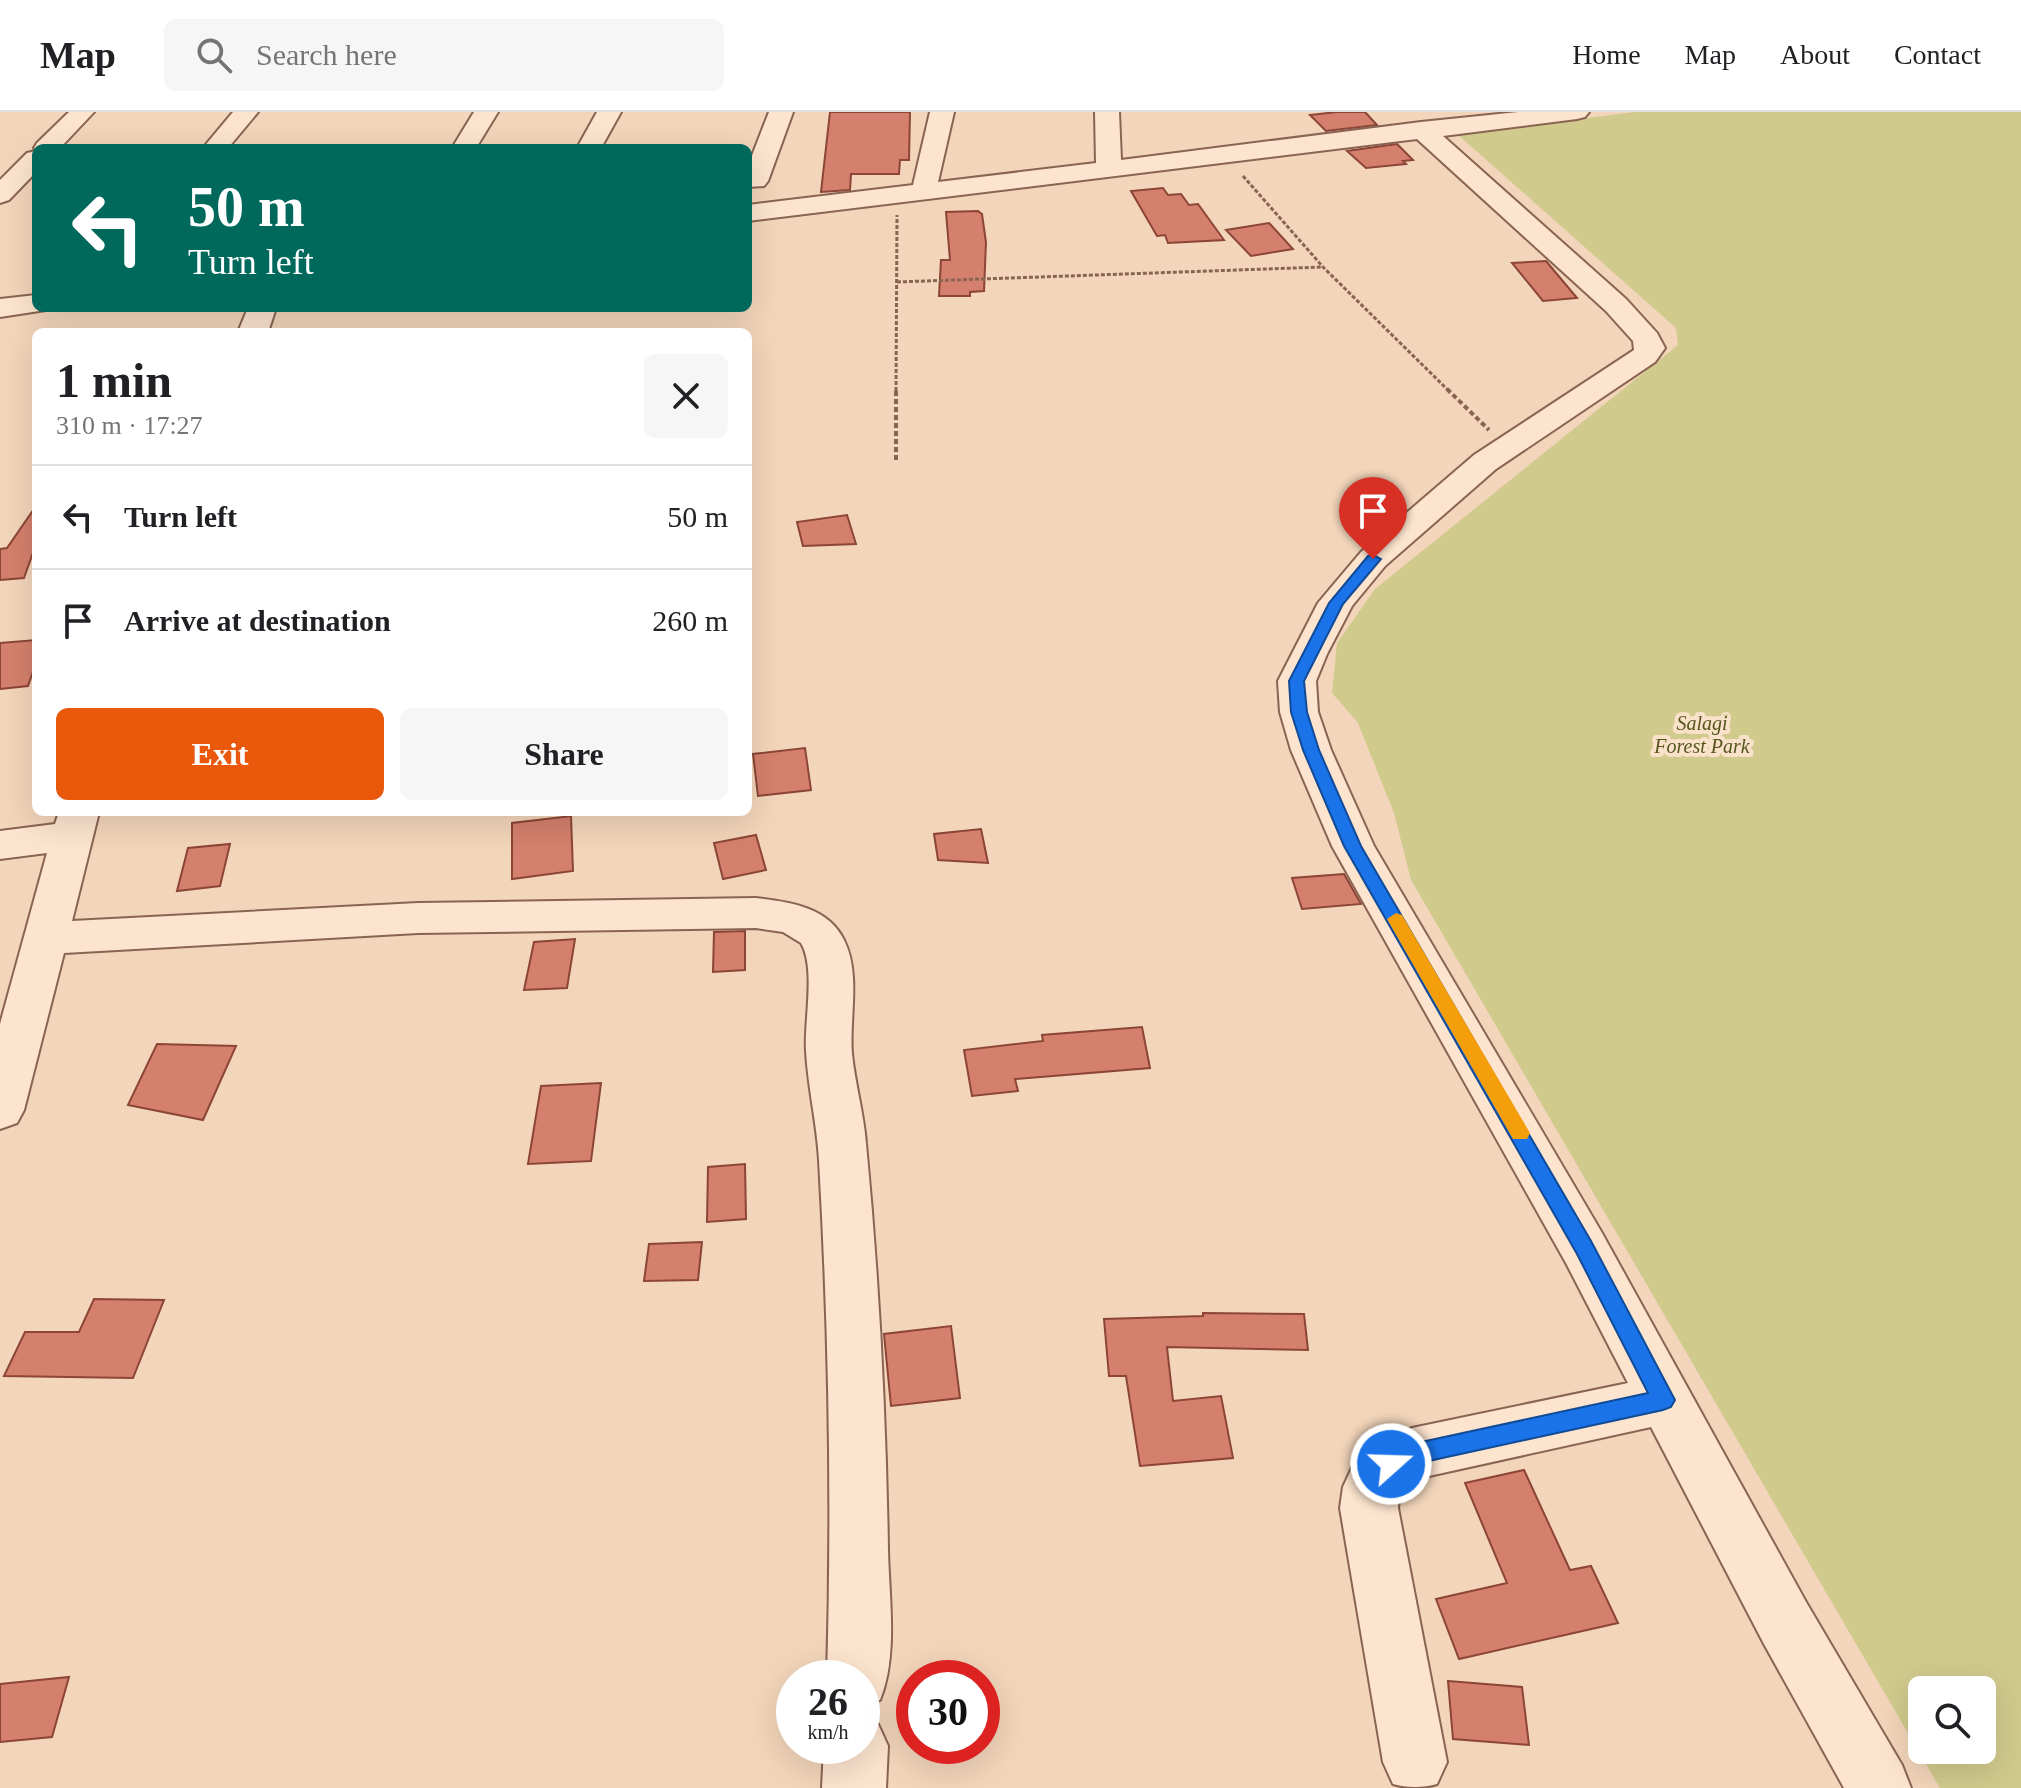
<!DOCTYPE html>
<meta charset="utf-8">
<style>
body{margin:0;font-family:Georgia,serif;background:#f6f6f6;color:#202124;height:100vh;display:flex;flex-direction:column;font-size:30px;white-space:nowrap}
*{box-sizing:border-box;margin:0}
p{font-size:26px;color:#757577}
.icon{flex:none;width:44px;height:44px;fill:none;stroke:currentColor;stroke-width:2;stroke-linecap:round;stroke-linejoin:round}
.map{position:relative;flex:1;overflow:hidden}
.panel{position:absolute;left:32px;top:216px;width:720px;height:488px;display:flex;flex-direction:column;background:#fff;border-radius:12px;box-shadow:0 8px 32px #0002}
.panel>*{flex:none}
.hud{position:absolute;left:32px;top:32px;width:720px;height:168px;border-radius:12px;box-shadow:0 8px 32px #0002;background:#00695c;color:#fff;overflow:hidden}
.buttons{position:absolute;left:1908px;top:1564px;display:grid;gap:16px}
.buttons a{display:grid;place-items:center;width:88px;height:88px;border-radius:12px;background:#fff;box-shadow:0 8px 32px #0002;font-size:40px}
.speed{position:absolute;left:776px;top:1548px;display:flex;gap:16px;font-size:40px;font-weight:700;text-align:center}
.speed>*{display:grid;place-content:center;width:104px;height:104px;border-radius:50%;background:#fff;box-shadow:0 8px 32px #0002;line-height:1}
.speed small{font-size:20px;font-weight:400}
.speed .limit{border:12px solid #d22;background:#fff;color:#111}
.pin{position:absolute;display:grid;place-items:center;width:68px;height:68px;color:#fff;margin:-82px -34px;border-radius:50% 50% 50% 0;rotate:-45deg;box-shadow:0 0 8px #0007}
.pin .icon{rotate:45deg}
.me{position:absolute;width:88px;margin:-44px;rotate:70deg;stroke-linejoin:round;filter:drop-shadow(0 0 6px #0008)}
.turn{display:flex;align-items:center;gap:28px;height:168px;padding:0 24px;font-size:36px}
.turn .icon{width:104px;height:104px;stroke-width:2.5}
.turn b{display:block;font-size:56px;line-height:68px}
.round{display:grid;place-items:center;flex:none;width:84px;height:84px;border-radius:12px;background:#f6f6f6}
.overview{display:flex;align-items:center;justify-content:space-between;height:136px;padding:0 24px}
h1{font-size:48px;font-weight:600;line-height:60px}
.button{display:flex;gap:16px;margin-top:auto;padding:16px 24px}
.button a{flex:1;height:92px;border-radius:12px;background:#ea580c;color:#fff;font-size:32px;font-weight:600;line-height:92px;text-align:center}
.button a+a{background:#f6f6f6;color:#202124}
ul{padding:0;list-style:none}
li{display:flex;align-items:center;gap:24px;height:104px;padding:0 24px;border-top:2px solid #e0e0e0}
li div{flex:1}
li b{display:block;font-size:30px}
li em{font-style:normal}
header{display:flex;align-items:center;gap:48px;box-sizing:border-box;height:112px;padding:0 40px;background:#fff;border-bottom:2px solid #e0e0e0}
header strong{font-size:38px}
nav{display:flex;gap:44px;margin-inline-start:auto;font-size:28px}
.search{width:560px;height:72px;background:#f6f6f6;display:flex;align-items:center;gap:20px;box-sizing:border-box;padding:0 28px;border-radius:12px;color:#757577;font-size:30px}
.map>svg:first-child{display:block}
.green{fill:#d1ca8d;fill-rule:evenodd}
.building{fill:#d4806c;stroke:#8c4536;stroke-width:2}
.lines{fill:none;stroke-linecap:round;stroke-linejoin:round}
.minor-casing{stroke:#8a6453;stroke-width:4}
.path-far1{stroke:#8a6453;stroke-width:3;stroke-dasharray:4 2;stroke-linecap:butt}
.path{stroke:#8a6453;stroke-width:4;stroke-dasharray:5 3;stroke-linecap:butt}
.minor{fill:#fce4ce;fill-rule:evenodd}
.route{fill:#1a73e8;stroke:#114b97;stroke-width:2}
.slow{fill:#f59e0b}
.labels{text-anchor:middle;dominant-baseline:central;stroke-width:8;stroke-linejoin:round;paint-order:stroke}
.park-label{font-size:20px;font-style:italic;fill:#54561e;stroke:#f9e1ca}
</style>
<header>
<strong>Map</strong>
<div class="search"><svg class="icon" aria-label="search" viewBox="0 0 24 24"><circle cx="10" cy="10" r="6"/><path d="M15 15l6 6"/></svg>Search here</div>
<nav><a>Home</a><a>Map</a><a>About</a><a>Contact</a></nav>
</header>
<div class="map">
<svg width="2021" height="1676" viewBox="0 0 2021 1676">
<rect width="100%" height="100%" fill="#f2d5ba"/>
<path class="green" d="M1635,0H2021V1676H1940L1411,768L1394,701L1358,611L1332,581L1337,531L1375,477L1678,233L1676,216L1457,22ZM1922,1578H1982V1638H1922Z"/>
<path class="building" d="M830,0H910L909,48H900L899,62H851L850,78L821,80Z
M1337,0H1365L1377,13L1326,19L1310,3Z
M1397,32L1413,48L1403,49L1406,52L1366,56L1347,39Z
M1163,76L1168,83L1181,82L1189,93L1198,92L1224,128L1168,131L1165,123L1157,124L1131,79Z
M978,99L982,102L986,130L984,179L970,180V184H939L941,148H950L946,100Z
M1269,111L1293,137L1251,144L1226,118Z
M1546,149L1577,186L1543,189L1512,151Z
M36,394V432L24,466L0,468V437L7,436Z
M847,403L856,432L803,434L797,410Z
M36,528V551L28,574L0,577V531Z
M805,636L811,678L758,684L753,642Z
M571,704L573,759L512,767V711Z
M981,717L988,751L938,748L934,722Z
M756,723L766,758L723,767L714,731Z
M230,732L220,774L177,779L188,736Z
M1344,762L1361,792L1302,797L1292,766Z
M745,819V858L713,860L714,820Z
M575,827L567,876L524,878L534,830Z
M1142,915L1150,956L1015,967L1018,979L972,984L964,938L1043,929L1042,923Z
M157,932L236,934L203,1008L128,993Z
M601,971L591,1049L528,1052L541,974Z
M745,1052L746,1107L707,1110L708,1055Z
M702,1130L698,1168L644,1169L649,1132Z
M94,1187L164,1188L133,1266L4,1264L25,1220H79Z
M1203,1201L1304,1202L1308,1238L1167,1235L1173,1289L1221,1284L1233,1346L1140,1354L1126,1264H1109L1104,1207L1203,1204Z
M951,1214L960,1286L891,1294L884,1222Z
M1524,1358L1570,1458L1591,1454L1618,1511L1459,1547L1436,1487L1507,1471L1465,1371Z
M69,1565L52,1625L0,1630V1572Z
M1448,1569L1522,1575L1529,1633L1453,1627Z"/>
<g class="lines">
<g class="minor-casing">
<path id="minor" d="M69,0H94L60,36H36V60L9,88L0,91V68L27,41L36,39L34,36L37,31Z
M233,0H258L228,36H203Z
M474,0H498L476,36H452Z
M597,0H621L601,36H577Z
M769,0H793L768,69L764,74L748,75V54Z
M930,0H954L938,70L1096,51L1095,0H1119L1121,48L1421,10L1518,0H1589L1585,5L1577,7L1443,24L1626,187L1657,221L1665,236L1655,250L1496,357L1385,454L1352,494L1327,542L1316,569L1318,600L1331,638L1374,734L1602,1121L1806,1490L1902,1653L1911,1676H1844L1764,1532L1651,1315L1420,1366L1400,1380L1398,1396L1447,1650L1437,1672C1424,1676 1406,1676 1393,1672L1383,1650L1340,1396L1343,1375L1355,1349L1366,1337L1392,1324L1412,1316L1628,1271L1566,1151L1332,734L1291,638L1280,600L1278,569L1318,491L1361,440L1474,343L1634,238L1633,229L1606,199L1417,27L748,109V93L913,73Z
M36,183V196H47L46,198L0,205V187Z
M248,196H276L268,220H238Z
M59,700H99L72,809L418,791L756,786C790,790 828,795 844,828C861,862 849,906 852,942C855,972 864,1002 866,1032C879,1167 886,1303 888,1438C889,1486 898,1544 880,1588L862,1595V1566H827C832,1393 829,1221 819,1048C817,1012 808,976 806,939C804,909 816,856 801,831L783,820L756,816L418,821L64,841L24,998L17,1011L0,1017V912L47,741L0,747V719L55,712Z
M862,1605L878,1612L888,1634L886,1676H822L824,1634H862Z"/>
</g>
<path class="path-far1" d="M1243,64L1323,155L1449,279
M897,170L1323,155
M896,279L897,103"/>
<path class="path" d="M1447,277L1489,318
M896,348V277"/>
<use href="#minor" class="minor"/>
</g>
<path class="route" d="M1373,443L1381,447L1343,492L1304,569L1307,600L1319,638L1361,734L1591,1129L1675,1288L1671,1295L1663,1298L1415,1352L1391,1363L1383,1360L1380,1352L1383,1345L1412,1332L1648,1281L1577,1142L1344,734L1303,638L1291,600L1289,569L1329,491L1368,444Z"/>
<path class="slow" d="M1396,801L1402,803L1527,1016L1530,1021L1527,1027H1513L1387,807Z"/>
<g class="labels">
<g class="park-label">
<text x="1702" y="611">Salagi<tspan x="1702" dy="23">Forest Park</tspan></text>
</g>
</g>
</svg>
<div class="buttons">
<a><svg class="icon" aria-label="search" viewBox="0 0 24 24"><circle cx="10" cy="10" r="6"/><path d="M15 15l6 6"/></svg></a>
</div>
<div class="speed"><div>26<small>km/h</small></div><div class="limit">30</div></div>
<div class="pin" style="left:1373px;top:447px;background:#d93025"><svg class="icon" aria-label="arrive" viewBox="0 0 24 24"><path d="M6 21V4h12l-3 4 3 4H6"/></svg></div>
<svg class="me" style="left:1391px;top:1352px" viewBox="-20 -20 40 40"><circle r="17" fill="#1a73e8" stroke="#fff" stroke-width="3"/><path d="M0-11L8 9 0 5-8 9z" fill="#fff"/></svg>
<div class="hud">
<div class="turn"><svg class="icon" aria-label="left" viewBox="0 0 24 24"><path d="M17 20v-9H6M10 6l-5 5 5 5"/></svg><div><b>50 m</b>Turn left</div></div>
</div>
<section class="panel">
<div class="overview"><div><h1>1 min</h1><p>310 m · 17:27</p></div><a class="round"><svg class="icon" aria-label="close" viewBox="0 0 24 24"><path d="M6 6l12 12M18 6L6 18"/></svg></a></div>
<ul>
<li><svg class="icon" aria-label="left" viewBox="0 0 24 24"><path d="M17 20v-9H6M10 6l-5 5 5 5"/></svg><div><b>Turn left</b></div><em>50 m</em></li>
<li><svg class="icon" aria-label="arrive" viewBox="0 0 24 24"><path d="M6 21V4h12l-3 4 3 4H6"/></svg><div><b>Arrive at destination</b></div><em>260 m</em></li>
</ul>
<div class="button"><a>Exit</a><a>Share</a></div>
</section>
</div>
